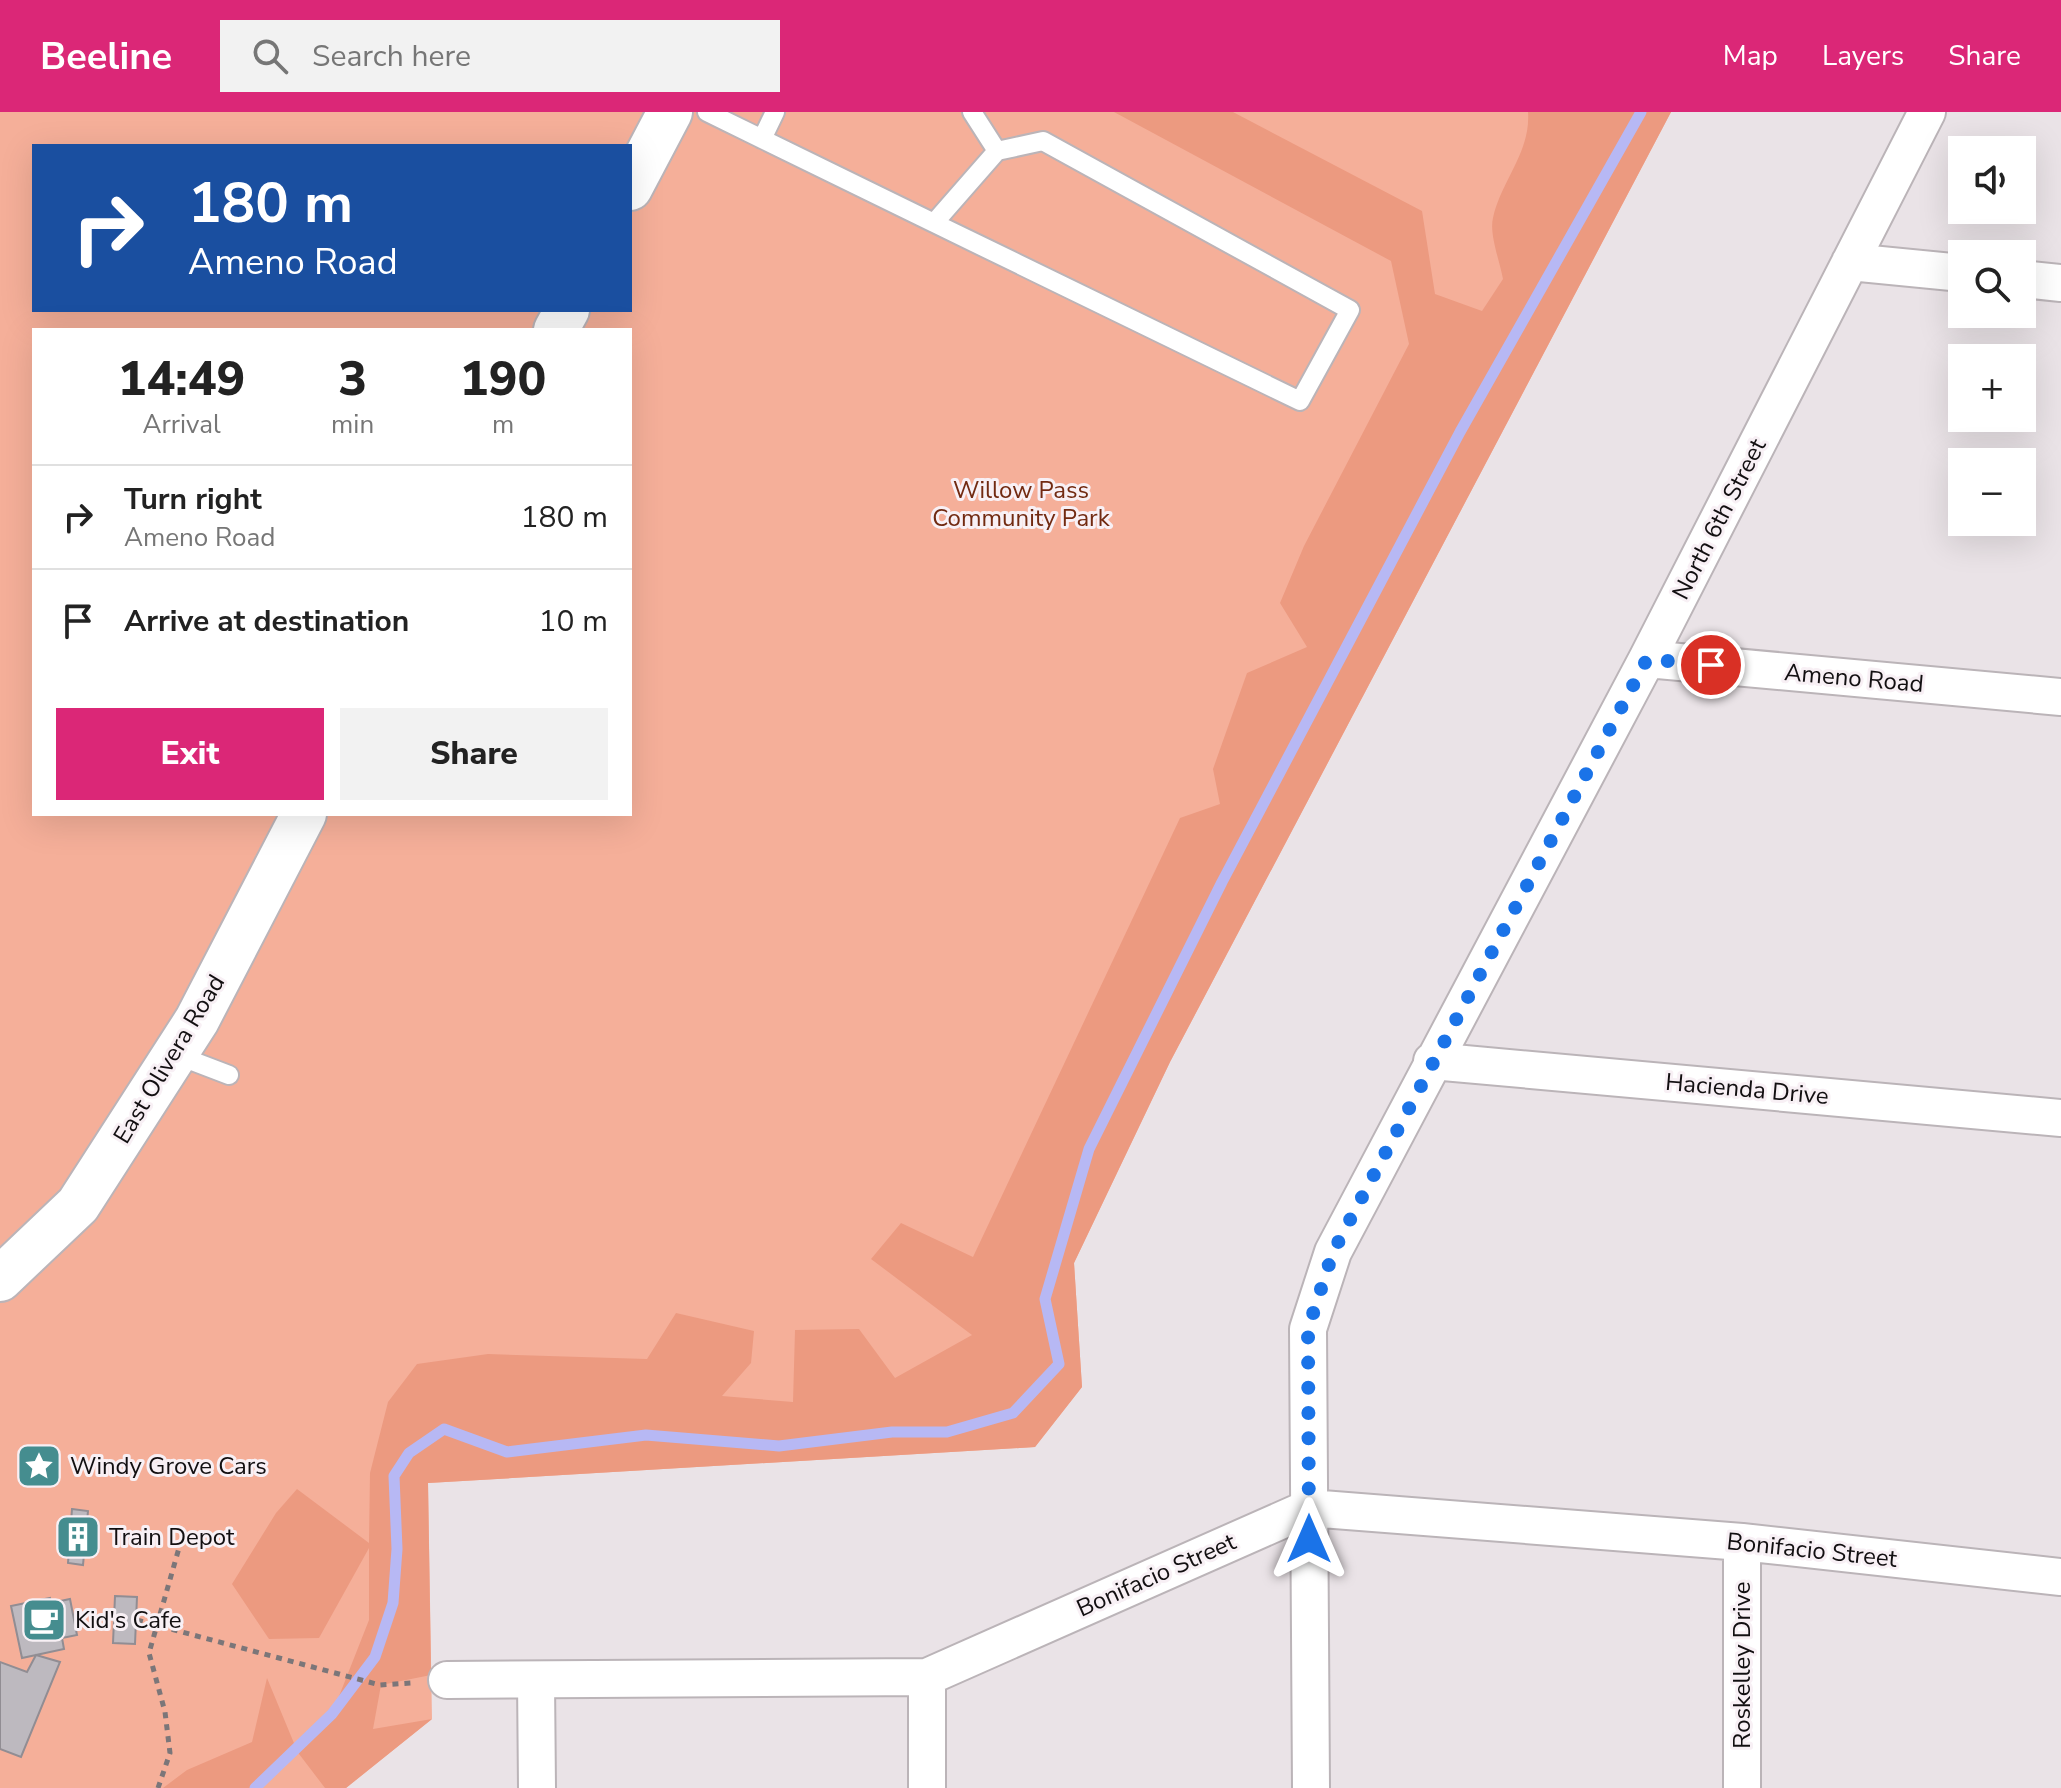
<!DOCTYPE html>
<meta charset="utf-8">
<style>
body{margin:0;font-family:"Nunito Sans",sans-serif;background:#f2f2f2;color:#222;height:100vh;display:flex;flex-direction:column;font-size:30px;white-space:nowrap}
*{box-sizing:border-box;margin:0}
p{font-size:26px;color:#767676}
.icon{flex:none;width:44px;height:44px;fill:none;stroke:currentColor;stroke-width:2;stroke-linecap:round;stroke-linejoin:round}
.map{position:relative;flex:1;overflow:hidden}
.panel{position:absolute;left:32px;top:216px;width:600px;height:488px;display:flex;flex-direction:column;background:#fff;border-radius:0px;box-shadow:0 8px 32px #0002}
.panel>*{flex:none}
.banner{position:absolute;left:32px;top:32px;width:600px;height:168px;border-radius:0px;box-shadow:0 8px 32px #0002;background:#1a4fa0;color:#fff;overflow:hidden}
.tools{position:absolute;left:1948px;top:24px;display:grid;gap:16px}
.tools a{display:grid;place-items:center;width:88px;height:88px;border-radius:0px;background:#fff;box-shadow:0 8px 32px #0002;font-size:40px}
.pin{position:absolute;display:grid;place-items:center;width:68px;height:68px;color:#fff;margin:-34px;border:4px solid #fff;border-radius:50%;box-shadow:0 2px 8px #0007}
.me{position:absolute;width:88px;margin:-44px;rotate:0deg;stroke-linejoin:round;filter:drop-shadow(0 0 6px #0008)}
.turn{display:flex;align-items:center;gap:28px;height:168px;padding:0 24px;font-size:36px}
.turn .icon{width:104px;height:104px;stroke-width:2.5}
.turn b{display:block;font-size:56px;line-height:68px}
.eta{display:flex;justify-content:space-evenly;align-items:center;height:136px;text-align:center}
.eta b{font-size:48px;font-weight:800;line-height:56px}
.cta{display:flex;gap:16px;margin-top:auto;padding:16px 24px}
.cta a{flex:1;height:92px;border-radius:0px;background:#db2777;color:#fff;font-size:32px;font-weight:800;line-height:92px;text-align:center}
.cta a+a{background:#f2f2f2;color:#222}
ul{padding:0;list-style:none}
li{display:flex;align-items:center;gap:24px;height:104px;padding:0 24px;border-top:2px solid #e0e0e0}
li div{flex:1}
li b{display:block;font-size:30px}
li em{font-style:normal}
header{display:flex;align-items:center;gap:48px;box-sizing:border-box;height:112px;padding:0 40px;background:#db2777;color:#fff}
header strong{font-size:38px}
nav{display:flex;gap:44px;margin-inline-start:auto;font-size:28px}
.search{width:560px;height:72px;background:#f2f2f2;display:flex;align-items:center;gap:20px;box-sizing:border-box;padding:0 28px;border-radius:0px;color:#767676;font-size:30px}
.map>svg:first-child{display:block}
.green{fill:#f5af99;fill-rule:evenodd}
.forest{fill:#ec9a80}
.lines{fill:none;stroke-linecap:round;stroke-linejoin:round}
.stream{stroke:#b7b8f4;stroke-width:11}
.building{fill:#bdb9bf;stroke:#918d93;stroke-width:2}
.lane-casing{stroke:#bbb4b8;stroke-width:22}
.street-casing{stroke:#bbb4b8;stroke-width:40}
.secondary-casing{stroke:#bbb4b8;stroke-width:48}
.path{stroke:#7b7679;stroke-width:5;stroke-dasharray:6 6;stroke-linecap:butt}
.lane{stroke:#fff;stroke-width:18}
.street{stroke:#fff;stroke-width:36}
.secondary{stroke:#fff;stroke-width:44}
.route{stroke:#1a73e8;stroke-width:14;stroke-dasharray:0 25.2}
.labels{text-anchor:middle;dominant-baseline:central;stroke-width:6;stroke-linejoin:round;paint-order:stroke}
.park-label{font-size:24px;fill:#722a11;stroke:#f8f0f5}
.street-label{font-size:24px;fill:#120f11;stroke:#f8f0f5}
.poi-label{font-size:24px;fill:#120f11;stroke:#f8f0f5;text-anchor:start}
</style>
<header>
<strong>Beeline</strong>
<div class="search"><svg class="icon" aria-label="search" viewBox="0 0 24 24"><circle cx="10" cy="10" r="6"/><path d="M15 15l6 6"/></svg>Search here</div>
<nav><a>Map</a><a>Layers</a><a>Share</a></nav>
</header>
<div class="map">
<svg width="2061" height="1676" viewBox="0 0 2061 1676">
<rect width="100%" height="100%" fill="#eae3e7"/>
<path class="green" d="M0,0H1671L1170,950L1074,1151L1082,1275L1035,1335L428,1371L432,1607L346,1676H0ZM34,34H630V198H34ZM34,218H630V702H34Z"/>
<path class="forest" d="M1114,0H1233L1422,99L1435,182L1482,199L1503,167C1500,150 1489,122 1493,106C1501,69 1531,40 1528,0H1671L1170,950L1074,1151L1082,1275L1035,1335L428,1371L431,1563L381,1573L373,1617L432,1607L346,1676H325L296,1638L255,1676H163L187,1658L252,1630L267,1566L296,1636L332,1602L369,1508V1436L319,1526L269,1527L232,1472L276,1401L297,1377L369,1431L370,1361L388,1290L417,1252L488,1242L647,1247L676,1201L754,1219L751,1251L722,1284L793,1290L795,1218L859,1217L895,1266L972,1223L871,1147L901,1111L973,1145L1180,706L1220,692L1213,657L1247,561L1307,535L1280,491L1304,434L1409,232L1391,149Z"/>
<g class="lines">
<path class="stream" d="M255,1676L332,1602L375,1545L393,1491L397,1437L394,1364L409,1341L444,1317L507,1340L646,1323L779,1334L892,1320H947L1013,1301L1059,1252L1045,1187L1089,1037L1222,770L1460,320L1641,0"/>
</g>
<path class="building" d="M72,1397L88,1399L83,1453L68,1451Z
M115,1484L137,1485L135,1532L113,1531Z
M50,1486L51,1491L70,1487L77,1523L62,1526L64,1537L22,1546L11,1494Z
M36,1543L60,1550L21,1645L0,1637V1550L27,1560Z"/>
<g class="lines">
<g class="lane-casing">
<path id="lane" d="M707,0L934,111
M972,0L997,39
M762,27L775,0
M1043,29L1350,198L1300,289L934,111L997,39Z
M174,942L229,963"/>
</g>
<g class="street-casing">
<path id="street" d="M1850,150L1962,161
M2022,167L2061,171
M1647,547L2061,585
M1432,949L2061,1006
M927,1565V1676
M447,1568L927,1565L1309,1396L1742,1430L2061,1465
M536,1568L537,1676
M1311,1676L1308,1217L1333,1140L1647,547L1927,0
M1742,1676V1430"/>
</g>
<g class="secondary-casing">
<path id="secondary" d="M630,76L670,0
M556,218L567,198
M0,1167L78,1093L197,908L304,702"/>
</g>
<path class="path" d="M137,1508L380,1573L411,1571
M158,1676L170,1641L165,1600L149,1541L179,1436"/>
<use href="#lane" class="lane"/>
<use href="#street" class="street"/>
<use href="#secondary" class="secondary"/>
</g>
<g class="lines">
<path class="route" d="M1309,1427L1308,1217L1333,1140L1647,547L1711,553"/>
</g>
<defs>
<g id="sight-square" transform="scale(2.3)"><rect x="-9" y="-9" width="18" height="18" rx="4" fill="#458d8f" stroke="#f8f0f5"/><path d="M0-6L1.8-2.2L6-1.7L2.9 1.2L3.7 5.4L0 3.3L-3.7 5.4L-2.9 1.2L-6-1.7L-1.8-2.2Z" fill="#fff"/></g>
<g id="building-square" transform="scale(2.3)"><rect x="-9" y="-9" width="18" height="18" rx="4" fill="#458d8f" stroke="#f8f0f5"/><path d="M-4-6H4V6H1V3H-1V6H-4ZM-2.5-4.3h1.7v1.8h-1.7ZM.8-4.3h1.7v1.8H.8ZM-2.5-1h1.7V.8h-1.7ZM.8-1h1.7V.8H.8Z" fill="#fff"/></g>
<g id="cafe-square" transform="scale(2.3)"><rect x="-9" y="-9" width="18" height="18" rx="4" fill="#458d8f" stroke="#f8f0f5"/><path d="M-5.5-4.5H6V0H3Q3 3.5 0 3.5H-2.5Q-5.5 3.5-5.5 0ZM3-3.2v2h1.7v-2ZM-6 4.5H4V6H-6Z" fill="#fff"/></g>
</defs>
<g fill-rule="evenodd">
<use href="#sight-square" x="39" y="1354"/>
<use href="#building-square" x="78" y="1425"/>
<use href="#cafe-square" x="44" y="1508"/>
</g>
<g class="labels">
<g class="park-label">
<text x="1021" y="378">Willow Pass<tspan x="1021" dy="28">Community Park</tspan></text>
</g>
<g class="street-label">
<text transform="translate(1719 407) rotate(-63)">North 6th Street</text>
<text transform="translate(1854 566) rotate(5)">Ameno Road</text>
<text transform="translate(169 947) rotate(-59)">East Olivera Road</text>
<text transform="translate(1747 977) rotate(5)">Hacienda Drive</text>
<text transform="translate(1812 1438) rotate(6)">Bonifacio Street</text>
<text transform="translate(1156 1463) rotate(-24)">Bonifacio Street</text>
<text transform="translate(1742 1553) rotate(-90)">Roskelley Drive</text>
</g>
<g class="poi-label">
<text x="70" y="1354">Windy Grove Cars</text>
<text x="109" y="1425">Train Depot</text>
<text x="75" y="1508">Kid's Cafe</text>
</g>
</g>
</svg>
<div class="tools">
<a><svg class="icon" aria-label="sound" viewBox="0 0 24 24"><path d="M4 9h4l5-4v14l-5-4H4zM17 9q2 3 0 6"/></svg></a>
<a><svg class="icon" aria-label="search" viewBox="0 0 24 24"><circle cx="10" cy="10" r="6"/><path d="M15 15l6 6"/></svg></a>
<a>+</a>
<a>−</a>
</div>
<div class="pin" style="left:1711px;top:553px;background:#d93025"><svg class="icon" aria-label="arrive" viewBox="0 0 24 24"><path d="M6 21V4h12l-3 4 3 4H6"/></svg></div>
<svg class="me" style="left:1309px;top:1427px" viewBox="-20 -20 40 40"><path d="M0-17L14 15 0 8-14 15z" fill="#1a73e8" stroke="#fff" stroke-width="4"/></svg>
<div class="banner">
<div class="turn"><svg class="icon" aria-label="right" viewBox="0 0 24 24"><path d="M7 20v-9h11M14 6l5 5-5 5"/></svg><div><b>180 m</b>Ameno Road</div></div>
</div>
<section class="panel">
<div class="eta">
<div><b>14:49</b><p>Arrival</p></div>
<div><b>3</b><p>min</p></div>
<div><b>190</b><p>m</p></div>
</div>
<ul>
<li><svg class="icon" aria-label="right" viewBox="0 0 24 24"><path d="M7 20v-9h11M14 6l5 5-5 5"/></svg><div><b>Turn right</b><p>Ameno Road</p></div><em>180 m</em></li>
<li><svg class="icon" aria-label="arrive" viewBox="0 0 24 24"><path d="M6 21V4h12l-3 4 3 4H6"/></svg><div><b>Arrive at destination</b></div><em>10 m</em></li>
</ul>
<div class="cta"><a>Exit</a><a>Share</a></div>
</section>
</div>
